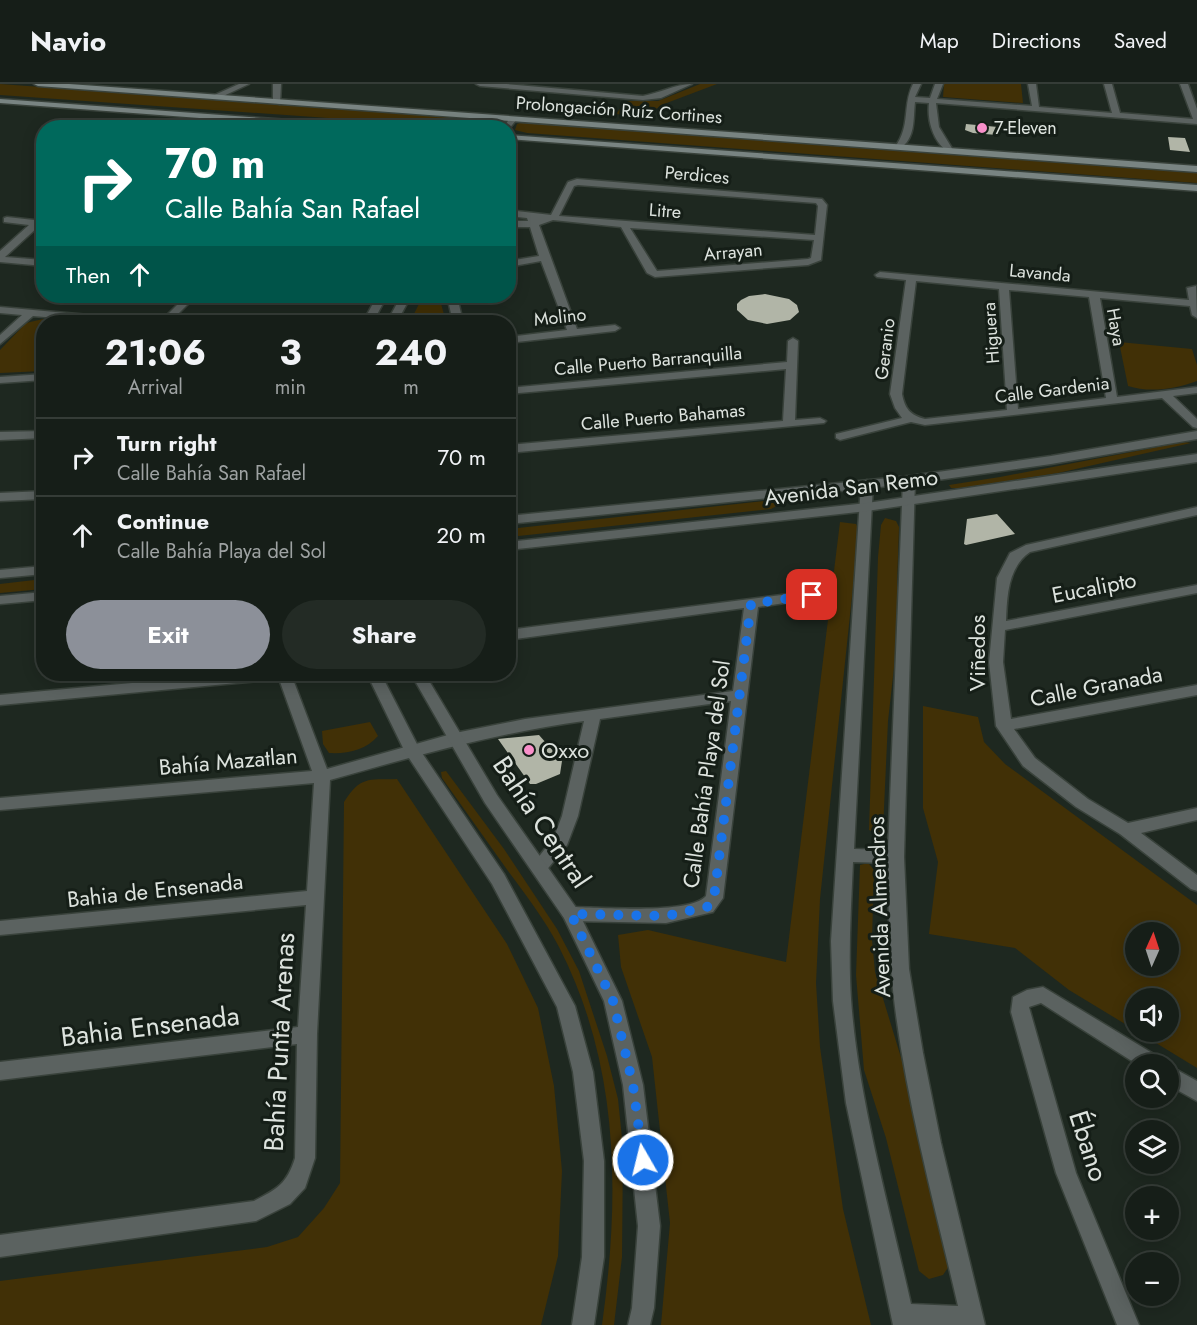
<!DOCTYPE html>
<meta charset="utf-8">
<style>
body{margin:0;font-family:Jost,sans-serif;background:#232b25;color:#f1f3f6;height:100vh;display:flex;flex-direction:column;font-size:22px;white-space:nowrap}
*{box-sizing:border-box;margin:0}
p{font-size:20px;color:#9ea2a2}
.icon{flex:none;width:33px;height:33px;fill:none;stroke:currentColor;stroke-width:2;stroke-linecap:round;stroke-linejoin:round}
.map{position:relative;flex:1;overflow:hidden}
.panel{position:absolute;left:36px;top:231px;width:480px;height:366px;display:flex;flex-direction:column;background:#161e18;border-radius:24px;box-shadow:0 3px 15px #0003,0 0 0 2px #353c37}
.panel>*{flex:none}
.guide{position:absolute;left:36px;top:36px;width:480px;height:183px;border-radius:24px;box-shadow:0 3px 15px #0003,0 0 0 2px #353c37;background:#00695c;color:#fff;overflow:hidden}
.needle{width:39px;rotate:3deg}
.controls{position:absolute;left:1125px;top:838px;display:grid;gap:12px}
.controls a{display:grid;place-items:center;width:54px;height:54px;border-radius:50%;background:#161e18;box-shadow:0 3px 15px #0003,0 0 0 2px #353c37;font-size:30px}
.pin{position:absolute;display:grid;place-items:center;width:51px;height:51px;color:#fff;margin:-26px;border-radius:12px;box-shadow:0 3px 9px #0006}
.me{position:absolute;width:66px;margin:-33px;rotate:352deg;stroke-linejoin:round;filter:drop-shadow(0 0 4px #0008)}
.turn{display:flex;align-items:center;gap:21px;height:126px;padding:0 30px;font-size:27px}
.turn .icon{width:78px;height:78px;stroke-width:2.5}
.turn b{display:block;font-size:42px;line-height:51px}
.then{display:flex;align-items:center;height:57px;padding:0 30px;background:#0003;gap:12px;font-size:22px}
.eta{display:flex;justify-content:space-evenly;align-items:center;height:102px;text-align:center}
.eta b{font-size:36px;font-weight:700;line-height:42px}
.primary-button{display:flex;gap:12px;margin-top:auto;padding:12px 30px}
.primary-button a{flex:1;height:69px;border-radius:36px;background:#8c9099;color:#fff;font-size:24px;font-weight:700;line-height:69px;text-align:center}
.primary-button a+a{background:#232b25;color:#f1f3f6}
ul{padding:0;list-style:none}
li{display:flex;align-items:center;gap:18px;height:78px;padding:0 30px;border-top:2px solid #353c37}
li div{flex:1}
li b{display:block;font-size:22px}
li em{font-style:normal}
header{display:flex;align-items:center;gap:36px;box-sizing:border-box;height:84px;padding:0 30px;background:#161e18;border-bottom:2px solid #353c37}
header strong{font-size:28px}
nav{display:flex;gap:33px;margin-inline-start:auto;font-size:21px}
.map>svg:first-child{display:block}
.green{fill:#413006;fill-rule:evenodd}
.building{fill:#b1b5a7}
.lines{fill:none;stroke-linecap:round;stroke-linejoin:round}
.minor-casing{stroke:#39423b;stroke-width:3}
.tertiary-casing{stroke:#39423b;stroke-width:3}
.secondary-casing{stroke:#39423b;stroke-width:3}
.minor{fill:#5b6260;fill-rule:evenodd}
.tertiary{fill:#5b6260;fill-rule:evenodd}
.secondary{fill:#798482;fill-rule:evenodd}
.route{stroke:#1a73e8;stroke-width:10;stroke-dasharray:0 18}
.poi-dot{fill:#f990ca;stroke:#151e17;stroke-width:2}
.labels{text-anchor:middle;dominant-baseline:central;stroke-width:6;stroke-linejoin:round;paint-order:stroke}
.far-street-label{font-size:18px;fill:#dde3de;stroke:#151e17}
.far-poi-label{font-size:18px;fill:#dde3de;stroke:#151e17;text-anchor:start}
.street-label{font-size:22px;fill:#dde3de;stroke:#151e17}
.poi-label{font-size:22px;fill:#dde3de;stroke:#151e17;text-anchor:start}
.near-street-label{font-size:27px;fill:#dde3de;stroke:#151e17}
</style>
<header>
<strong>Navio</strong>
<nav><a>Map</a><a>Directions</a><a>Saved</a></nav>
</header>
<div class="map">
<svg width="1197" height="1241" viewBox="0 0 1197 1241">
<rect width="100%" height="100%" fill="#1e2820"/>
<path class="green" d="M0,0L468,34L467,38L456,43L0,11Z
M700,0H717L664,20L643,33L616,30L626,17H658Z
M944,0H1021L1023,19L943,13Z
M525,37L1197,86V99L527,49L515,46L517,40Z
M423,212H439L446,238H410Z
M43,235L83,238H44L43,287L0,289V266L26,239Z
M1119,258L1192,265L1197,281V297C1176,305 1149,309 1128,302Z
M1184,358L1191,359L1058,389L961,404H951L949,401L1000,393Z
M773,416L780,420L771,425L509,453V445Z
M885,434L896,437L899,443L897,500L901,521L888,637L883,746L880,751L869,746L878,473L881,441Z
M840,438L856,440L859,446L820,815L816,899L820,963L843,1125L871,1241H661L670,1139L652,973L621,883L618,851L648,846L786,878Z
M43,495V505L0,509V500Z
M923,622L978,633L984,658L1005,680L1197,821V984L1138,948H1168V915H1136L1135,946L1069,906L1015,864L929,850L938,778L923,724ZM1136,849H1168V882H1136Z
M370,638L378,652C366,666 348,670 329,669L323,660L322,647Z
M446,687L504,765L557,845L579,887L607,972L618,1015L623,1064L622,1173L614,1241H602C620,1112 620,982 559,863C545,836 526,811 508,787C486,756 464,725 442,694L441,688Z
M397,695L507,860L538,924L554,1002L562,1087L558,1172L541,1241H0V1197L267,1163L298,1153L324,1124L340,1099L344,718C361,692 367,696 397,695Z
M864,780H869L874,786L872,856L875,888L906,990L951,1179L943,1191L929,1195L919,1187L886,1054L864,986L856,891L860,781Z"/>
<path class="building" d="M966,40L998,43L997,51L973,49L965,46Z
M1168,53L1185,54L1190,68L1170,66Z
M765,210L789,215L797,221L799,228L790,236L767,240L748,236L737,226V220L741,216L749,212Z
M997,430L1015,450L966,461L964,460L967,435Z
M539,651L562,677L560,690L536,700H530L498,655Z"/>
<g class="lines">
<g class="minor-casing">
<path id="minor" d="M239,0H249L217,15L210,13Z
M273,0H281L280,20L273,18Z
M476,0H506L643,12C660,9 675,0 692,0L661,14L643,16L480,2Z
M913,0H921L915,13L930,14L935,0H943L937,15L1032,22L1028,0H1036L1039,23L1112,29L1104,0H1112L1120,29L1193,35L1180,0H1188L1197,25V40L936,19L939,43L953,66L949,68C933,59 927,36 929,19L915,18C913,35 916,55 899,65L895,63C911,41 902,22 913,0Z
M475,30L482,32L478,44H470Z
M510,33L517,35L508,46V44H504Z
M577,95L822,115L827,121L821,176L808,181L655,193L647,189L621,143L553,136L539,141L577,245L615,241L620,244L615,247L508,259V253L567,246L541,177L508,183V177L539,172L530,143H508V137H528L527,134L508,132V126L551,131L568,98ZM578,101L816,119L818,122L815,151L559,132L574,102ZM630,144L814,156L811,174L808,175L657,187Z
M7,133L43,137V141L39,142L5,173L44,176V182L0,178V167L29,141L4,138V134Z
M880,188L1189,216L1187,204L1196,202L1197,234L1192,231L1190,222L1100,214L1117,313L1197,303V309L1173,312L1197,335V344L1193,343L1162,314L925,341L911,338L840,356L836,354V350L902,334L895,324L890,310L906,196L877,193L875,191ZM916,197L999,205L1007,326L925,335C910,331 905,325 902,310ZM1009,206L1089,213L1106,314L1018,325Z
M186,212H196L170,238H160Z
M377,212H387L373,238H363Z
M401,212H411L397,238H387Z
M447,212H457L463,238H453Z
M0,223L133,235L138,238H104L33,232L0,260V251L22,231L0,229Z
M793,254L798,257L795,336L820,334L826,337L824,339L508,369V361L783,337L786,285L508,310V304L787,278L788,257Z
M44,290V296L0,299V293Z
M44,347V354L0,356V348Z
M909,392L915,396L904,773L909,885L923,969L941,1059L985,1241H893L846,1019L833,917L831,857L861,400L867,396L873,400L854,765L888,766L903,396ZM853,778L888,779C889,814 888,850 891,885C900,995 933,1114 958,1222L911,1220C889,1122 858,1014 851,915C848,869 851,824 853,778Z
M44,407V415L0,417V409Z
M1197,423V431L1030,468C1008,483 1007,512 1006,537L1197,501V509L1005,546L1003,578L1011,635L1197,601V611L1014,645L1035,674L1088,715L1128,739L1197,724V736L1141,749L1197,791V807L1191,805L1120,750L1076,723L1023,682L996,642L989,578L997,494L1010,469L1026,461Z
M812,507L819,511L817,514L758,523L723,814L713,828L666,839L571,837L565,835L562,830L565,825L571,823C597,823 690,831 706,812L731,617L600,635L578,732L567,761L545,788L539,790L533,788L531,783L554,753L562,732L584,637C497,649 414,672 330,696L317,950L315,1074L305,1104L290,1120L256,1137L0,1173V1151L254,1117C277,1105 287,1100 295,1074L297,960L0,996V978L298,943L306,821L0,851V837L307,807L314,699L0,726V714L312,687L279,595L0,621V611L231,590H291L327,685L455,649L525,635L733,607L744,524L508,556V546Z
M1043,903L1162,975L1165,981H1138L1041,919L1029,923L1076,1089L1139,1241H1117L1056,1089L1011,928L1013,913L1027,906Z
M1168,981L1197,997V1017L1168,1001Z"/>
</g>
<g class="tertiary-casing">
<path id="tertiary" d="M1197,347V355L1051,380L909,400L508,440V432L909,392L1051,372Z
M1197,370V378L867,427L508,466V458L867,419Z
M44,482V490L0,494V486Z
M44,508V516L0,520V512Z
M367,590H381L420,666L504,790L575,922L593,988L604,1077V1173L594,1241H572L582,1173L584,1077L573,988L557,923L492,800L405,668Z
M411,590H425L497,711L577,825L622,917L643,1001L660,1142L654,1224L650,1241H628L632,1224L638,1142L623,1001L604,917L564,834L485,719Z"/>
</g>
<g class="secondary-casing">
<path id="secondary" d="M34,0H69L1197,82V88L38,2Z
M0,15L373,42L377,44H333L0,19Z
M508,51L1197,101V107L508,55Z"/>
</g>
<use href="#minor" class="minor"/>
<use href="#tertiary" class="tertiary"/>
<use href="#secondary" class="secondary"/>
</g>
<g class="lines">
<path class="route" d="M643,1076L633,1001L613,917L571,830L666,832L707,823L714,814L751,520L812,511"/>
</g>
<g class="poi-dot">
<circle cx="982" cy="44" r="6"/>
<circle cx="529" cy="666" r="6"/>
</g>
<g class="labels">
<g class="far-street-label">
<text transform="translate(619 26) rotate(4)">Prolongación Ruíz Cortines</text>
<text transform="translate(697 91) rotate(5)">Perdices</text>
<text transform="translate(665 127) rotate(4)">Litre</text>
<text transform="translate(733 168) rotate(-5)">Arrayan</text>
<text transform="translate(1040 189) rotate(5)">Lavanda</text>
<text transform="translate(560 233) rotate(-6)">Molino</text>
<text transform="translate(1116 243) rotate(80)">Haya</text>
<text transform="translate(991 249) rotate(-94)">Higuera</text>
<text transform="translate(885 265) rotate(-83)">Geranio</text>
<text transform="translate(648 277) rotate(-5)">Calle Puerto Barranquilla</text>
<text transform="translate(1052 306) rotate(-7)">Calle Gardenia</text>
<text transform="translate(663 333) rotate(-5)">Calle Puerto Bahamas</text>
</g>
<g class="far-poi-label">
<text x="994" y="44">7-Eleven</text>
</g>
<g class="street-label">
<text transform="translate(851 403) rotate(-7)">Avenida San Remo</text>
<text transform="translate(1094 503) rotate(-11)">Eucalipto</text>
<text transform="translate(977 569) rotate(-90)">Viñedos</text>
<text transform="translate(1096 602) rotate(-11)">Calle Granada</text>
<text transform="translate(228 677) rotate(-5)">Bahía Mazatlan</text>
<text transform="translate(706 690) rotate(-82)">Calle Bahía Playa del Sol</text>
<text transform="translate(155 806) rotate(-6)">Bahia de Ensenada</text>
<text transform="translate(879 823) rotate(-92)">Avenida Almendros</text>
</g>
<g class="poi-label">
<text x="541" y="666">Oxxo</text>
</g>
<g class="near-street-label">
<text transform="translate(542 738) rotate(56)">Bahía Central</text>
<text transform="translate(150 942) rotate(-7)">Bahia Ensenada</text>
<text transform="translate(279 958) rotate(-87)">Bahía Punta Arenas</text>
<text transform="translate(1089 1062) rotate(72)">Ébano</text>
</g>
</g>
</svg>
<div class="controls">
<a><svg class="needle" viewBox="-14 -14 28 28"><path d="M0-13l5 13h-10z" fill="#e53935"/><path d="M0 13l5-13h-10z" fill="#9ea2a2"/></svg></a>
<a><svg class="icon" aria-label="sound" viewBox="0 0 24 24"><path d="M4 9h4l5-4v14l-5-4H4zM17 9q2 3 0 6"/></svg></a>
<a><svg class="icon" aria-label="search" viewBox="0 0 24 24"><circle cx="10" cy="10" r="6"/><path d="M15 15l6 6"/></svg></a>
<a><svg class="icon" aria-label="layers" viewBox="0 0 24 24"><path d="M12 4l9 5-9 5-9-5zM3 14l9 5 9-5"/></svg></a>
<a>+</a>
<a>−</a>
</div>
<div class="pin" style="left:812px;top:511px;background:#d93025"><svg class="icon" aria-label="arrive" viewBox="0 0 24 24"><path d="M6 21V4h12l-3 4 3 4H6"/></svg></div>
<svg class="me" style="left:643px;top:1076px" viewBox="-20 -20 40 40"><circle r="17" fill="#1a73e8" stroke="#fff" stroke-width="3"/><path d="M0-11L8 9 0 5-8 9z" fill="#fff"/></svg>
<div class="guide">
<div class="turn"><svg class="icon" aria-label="right" viewBox="0 0 24 24"><path d="M7 20v-9h11M14 6l5 5-5 5"/></svg><div><b>70 m</b>Calle Bahía San Rafael</div></div>
<div class="then">Then<svg class="icon" aria-label="ahead" viewBox="0 0 24 24"><path d="M12 20V5M6 11l6-6 6 6"/></svg></div>
</div>
<section class="panel">
<div class="eta">
<div><b>21:06</b><p>Arrival</p></div>
<div><b>3</b><p>min</p></div>
<div><b>240</b><p>m</p></div>
</div>
<ul>
<li><svg class="icon" aria-label="right" viewBox="0 0 24 24"><path d="M7 20v-9h11M14 6l5 5-5 5"/></svg><div><b>Turn right</b><p>Calle Bahía San Rafael</p></div><em>70 m</em></li>
<li><svg class="icon" aria-label="ahead" viewBox="0 0 24 24"><path d="M12 20V5M6 11l6-6 6 6"/></svg><div><b>Continue</b><p>Calle Bahía Playa del Sol</p></div><em>20 m</em></li>
</ul>
<div class="primary-button"><a>Exit</a><a>Share</a></div>
</section>
</div>
